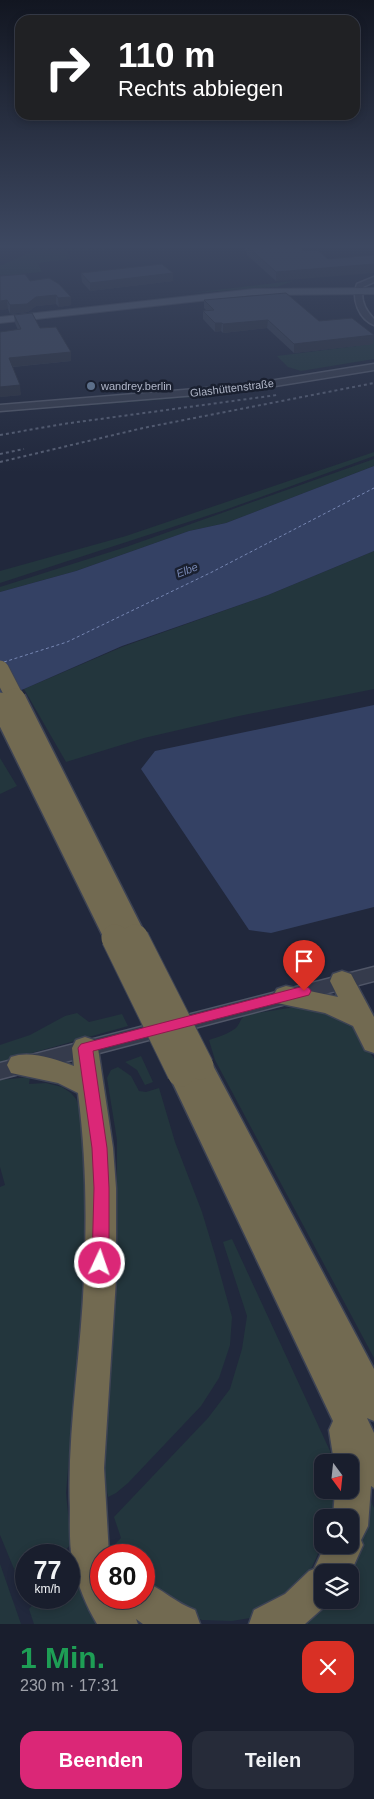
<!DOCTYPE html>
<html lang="de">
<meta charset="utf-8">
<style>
body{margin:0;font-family:Arial,sans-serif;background:#262b39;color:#f1f3f6;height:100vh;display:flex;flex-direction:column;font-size:19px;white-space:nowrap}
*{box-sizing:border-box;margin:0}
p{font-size:16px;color:#9fa2aa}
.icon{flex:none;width:28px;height:28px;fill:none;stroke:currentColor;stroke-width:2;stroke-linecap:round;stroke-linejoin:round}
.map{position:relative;height:1624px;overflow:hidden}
.sheet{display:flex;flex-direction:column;background:#191e2d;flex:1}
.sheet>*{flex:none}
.banner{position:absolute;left:15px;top:15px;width:345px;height:105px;border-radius:15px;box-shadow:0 2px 8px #0003,0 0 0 1px #373c49;background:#202124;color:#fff;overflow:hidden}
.needle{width:32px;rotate:165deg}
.controls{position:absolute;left:314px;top:1454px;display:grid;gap:10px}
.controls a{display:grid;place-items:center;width:45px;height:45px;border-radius:10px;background:#191e2d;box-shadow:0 2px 8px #0003,0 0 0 1px #373c49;font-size:25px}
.speed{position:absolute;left:15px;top:1544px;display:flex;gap:10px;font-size:25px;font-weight:700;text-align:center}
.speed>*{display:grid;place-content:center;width:65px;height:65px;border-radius:50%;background:#191e2d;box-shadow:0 2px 8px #0003,0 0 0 1px #373c49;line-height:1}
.speed small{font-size:12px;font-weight:400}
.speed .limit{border:8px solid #d22;background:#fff;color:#111}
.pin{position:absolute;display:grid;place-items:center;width:42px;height:42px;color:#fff;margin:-51px -21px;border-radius:50% 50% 50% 0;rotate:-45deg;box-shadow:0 0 5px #0007}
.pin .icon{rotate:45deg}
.me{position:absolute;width:55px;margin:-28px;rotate:3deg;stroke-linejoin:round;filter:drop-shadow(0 0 4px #0008)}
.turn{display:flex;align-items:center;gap:18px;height:105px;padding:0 20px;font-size:22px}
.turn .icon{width:65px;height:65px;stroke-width:2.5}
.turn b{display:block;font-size:35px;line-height:42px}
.round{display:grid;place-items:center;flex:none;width:52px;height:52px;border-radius:15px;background:#262b39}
.summary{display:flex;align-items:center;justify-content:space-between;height:85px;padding:0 20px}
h1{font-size:30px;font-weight:800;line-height:38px;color:#1e9e55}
.action{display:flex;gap:10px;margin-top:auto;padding:10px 20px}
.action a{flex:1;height:58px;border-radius:15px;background:#db2777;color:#fff;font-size:20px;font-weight:800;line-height:58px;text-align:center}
.action a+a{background:#262b39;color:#f1f3f6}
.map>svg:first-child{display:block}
.green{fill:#23363d}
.water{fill:#344164}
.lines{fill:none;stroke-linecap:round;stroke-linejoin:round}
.ferry{stroke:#7686b2;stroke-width:1;stroke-dasharray:3 2.5;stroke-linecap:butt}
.minor-casing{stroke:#505667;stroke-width:3}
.major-casing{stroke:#3e4455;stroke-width:2}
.highway-casing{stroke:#3d4354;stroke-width:3}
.minor{fill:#353b4c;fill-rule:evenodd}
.major{fill:#525a6c;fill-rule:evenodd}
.highway{fill:#726a51;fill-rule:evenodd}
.rail{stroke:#565e73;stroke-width:2;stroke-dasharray:3 3;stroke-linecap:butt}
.highway-bridge-far2-casing{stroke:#3d4354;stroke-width:19;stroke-linecap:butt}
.highway-bridge-far1-casing{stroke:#3d4354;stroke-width:24;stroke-linecap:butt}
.highway-bridge-casing{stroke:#3d4354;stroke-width:29;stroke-linecap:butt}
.highway-bridge-far2{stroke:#726a51;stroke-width:17}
.highway-bridge-far1{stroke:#726a51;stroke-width:21}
.highway-bridge{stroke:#726a51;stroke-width:27}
.wall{fill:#343c4e}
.shaded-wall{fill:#2b3140}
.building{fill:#3d465b;stroke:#2b3140}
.route{fill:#db2777;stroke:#8e194d}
.service-dot{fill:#5c6f8a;stroke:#1a2030;stroke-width:2}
.labels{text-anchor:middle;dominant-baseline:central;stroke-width:5;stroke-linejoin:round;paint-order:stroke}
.far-poi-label{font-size:11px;fill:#b0b6c8;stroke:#1a2030;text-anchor:start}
.far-street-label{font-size:11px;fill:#b0b6c8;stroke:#1a2030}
.far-water-label{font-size:11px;font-style:italic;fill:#7686b2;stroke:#1a2030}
</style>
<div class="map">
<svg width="374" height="1624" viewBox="0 0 374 1624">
<rect width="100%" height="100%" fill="#21283c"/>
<path class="green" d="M26,245H197L170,247L162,250L149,247L68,251L70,259L38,263L42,272L0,276V266L33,251Z
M293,281L277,287L190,293Z
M356,326L374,340V359L301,371L288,367L277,356L372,344Z
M195,395V397L14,411L21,409Z
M374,452V456L222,511L0,583V571L126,536Z
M374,459V466L226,523L189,531L76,571L0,592V587L126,547Z
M374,551V689L239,716L144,738L66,762L24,689L122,647L268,595Z
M0,758L17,786L0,794Z
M308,1005L345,1017L355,1028L374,1059V1358L215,1060L209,1040C218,1037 228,1034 236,1028C240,1024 240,1019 245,1015Z
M77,1013L89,1022L122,1014L128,1026L0,1062V1045L30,1035L65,1016Z
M141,1056L153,1082L145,1085L137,1070L125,1062Z
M118,1067L131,1076L139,1091L146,1092L159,1088L175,1142L202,1212L215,1255L232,1317L230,1345L219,1378L201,1406L128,1483L116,1493L108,1497L105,1481L101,1483L117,1193V1140L107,1078L111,1070Z
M30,1077L29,1084L46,1083L62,1087L71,1093L76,1099L82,1115L87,1178V1244L66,1493L71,1544L61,1555H26V1591L24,1593L0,1535V1187L5,1185L0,1167V1080Z
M232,1239L330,1451L332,1462H322V1490H335L332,1517L322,1518V1545L312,1567L297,1584L256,1617L232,1621L202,1620L171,1608L144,1584V1555H123L116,1543L121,1538L114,1517L208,1418L230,1389L242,1349L247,1316L223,1242Z
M365,1490L374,1508V1624H294L317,1605L322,1599L350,1600V1572Z
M73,1559L76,1579L107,1624H34L29,1609L39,1598H69V1564Z
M0,1564L21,1624H0Z"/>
<path class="water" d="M374,466V551L268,595L122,646L24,689L0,697V592L76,571L189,531L226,523Z
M374,705V907L271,933L249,930L141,769L155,751Z"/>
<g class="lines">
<path class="ferry" d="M4,662L67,642L212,572L374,488"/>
<g class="minor-casing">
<path id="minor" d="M374,277V282L363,287C360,300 365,310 374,319V325C359,319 351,299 357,284Z
M374,364V370L245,391L0,411V405L245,385Z
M374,967V981L0,1079V1063Z"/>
</g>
<g class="major-casing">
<path id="major" d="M374,288V294L254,295L0,323V317L254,289Z"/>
</g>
<g class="highway-casing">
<path id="highway" d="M342,971L351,974L374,1017V1053L365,1050L353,1026L325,1013L277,1003L273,996L277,989L286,986L338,997L330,981L333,974Z
M85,1037L94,1040L98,1048L113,1148L116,1188V1279L104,1468L109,1555H101V1598H144V1581C162,1589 176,1603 195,1610L200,1624H143L136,1619L138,1624H97C86,1606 78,1585 73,1565C69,1546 70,1527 70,1508C67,1431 81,1355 84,1278C87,1215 86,1156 78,1093L58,1083L11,1073L7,1065L11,1057C30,1050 55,1059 74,1066L72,1048L76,1040Z
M200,1055L209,1058L374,1369V1421L367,1418L374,1433V1488L371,1486L368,1526L361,1540L363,1545L350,1574L322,1572V1600H332L305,1624H249L254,1610L285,1594L309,1571L314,1569L325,1545H350V1518H333L335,1490H350V1462H334L329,1430L333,1421L168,1073L172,1065L181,1062L188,1064L191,1058Z"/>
</g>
<use href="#minor" class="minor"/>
<use href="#major" class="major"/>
<use href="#highway" class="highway"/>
<path class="rail" d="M0,435L63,424L277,395
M0,454L24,449
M0,462L143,428L374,383"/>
<g class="highway-bridge-far2-casing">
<path id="highway-bridge-far2" d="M0,669L16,700"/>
</g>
<g class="highway-bridge-far1-casing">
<path id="highway-bridge-far1" d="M15,699L136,939
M0,703L116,939"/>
</g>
<g class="highway-bridge-casing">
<path id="highway-bridge" d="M115,938L181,1073
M135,938L200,1066"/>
</g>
<use href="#highway-bridge-far2" class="highway-bridge-far2"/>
<use href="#highway-bridge-far1" class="highway-bridge-far1"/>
<use href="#highway-bridge" class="highway-bridge"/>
</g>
<path class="wall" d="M240,245H280L276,281L247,255V252Z
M81,273L173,281L90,291L82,282Z
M0,276L30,281L71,305L59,307L56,304L36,306L28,312L10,314L8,309L0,310Z
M204,300L319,321L373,344L294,353L267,328L223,333L221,331L215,332L203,319V311L206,310L204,308Z
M14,315L40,328L71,352V361L13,367L21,395L0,397L18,330L15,323Z"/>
<path class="shaded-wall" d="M374,264V273L276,281V272Z
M173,273V281L90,291V283Z
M56,295V304L36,306L28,312L10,314V305L36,297Z
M71,297V305L59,307L58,298Z
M7,300L8,309L0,310V301Z
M268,320L267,328L223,333V324Z
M215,323H222L221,331L215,332Z
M374,335L373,344L294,353V344Z
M71,352V361L10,367L9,358Z
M20,385L21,395L0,397V387Z"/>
<path class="building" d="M250,245H280L283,246L297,245L304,251L318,250L328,259L373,255L374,256V264L276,272L247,246Z
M162,264L173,273L90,283L81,273Z
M25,274L30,281L49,278L59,284L71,297L58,298L56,295L36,297L27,304L10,305L7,300L0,301V276Z
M286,293L319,321L352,318L374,335L294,344L268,320L223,324L222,323H215L203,311L214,310L204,300Z
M32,313L40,328L56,327L71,352L9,358L20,385L0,387V332L21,329L14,315Z"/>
<linearGradient id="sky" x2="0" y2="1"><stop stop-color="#121621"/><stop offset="0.52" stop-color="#3d4861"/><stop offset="1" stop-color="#3d4861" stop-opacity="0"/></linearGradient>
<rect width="374" height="473" fill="url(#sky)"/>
<path class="route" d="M304,986L309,988L311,991L309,995L93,1051L107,1148L109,1188V1263L106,1269L100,1271L95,1269L92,1263L94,1188L92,1148L78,1048L81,1044Z"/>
<circle class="service-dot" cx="91" cy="386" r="5"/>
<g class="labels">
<g class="far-poi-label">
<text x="101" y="386">wandrey.berlin</text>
</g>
<g class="far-street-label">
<text transform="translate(232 388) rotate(-7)">Glashüttenstraße</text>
</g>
<g class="far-water-label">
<text transform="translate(187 570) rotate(-22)">Elbe</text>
</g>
</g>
</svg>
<div class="controls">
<a><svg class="needle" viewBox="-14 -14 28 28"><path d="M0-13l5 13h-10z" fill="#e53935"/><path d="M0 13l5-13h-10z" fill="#9fa2aa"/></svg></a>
<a><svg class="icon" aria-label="search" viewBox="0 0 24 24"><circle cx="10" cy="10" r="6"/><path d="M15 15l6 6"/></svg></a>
<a><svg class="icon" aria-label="layers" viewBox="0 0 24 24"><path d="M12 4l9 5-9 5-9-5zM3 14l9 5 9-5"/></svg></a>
</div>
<div class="speed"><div>77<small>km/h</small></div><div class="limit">80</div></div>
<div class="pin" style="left:304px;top:991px;background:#d93025"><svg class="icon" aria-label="arrive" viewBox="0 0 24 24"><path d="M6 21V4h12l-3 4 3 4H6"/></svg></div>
<svg class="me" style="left:100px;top:1263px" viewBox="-20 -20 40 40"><circle r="17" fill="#db2777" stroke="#fff" stroke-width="3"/><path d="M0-11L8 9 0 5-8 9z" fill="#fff"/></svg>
<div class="banner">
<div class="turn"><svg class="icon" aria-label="right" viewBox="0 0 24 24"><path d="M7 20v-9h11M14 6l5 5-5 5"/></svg><div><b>110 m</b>Rechts abbiegen</div></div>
</div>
</div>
<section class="sheet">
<div class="summary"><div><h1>1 Min.</h1><p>230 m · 17:31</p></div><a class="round" style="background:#d93025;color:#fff"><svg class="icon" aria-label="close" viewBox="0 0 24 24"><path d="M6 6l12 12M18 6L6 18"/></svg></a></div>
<div class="action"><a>Beenden</a><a>Teilen</a></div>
</section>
